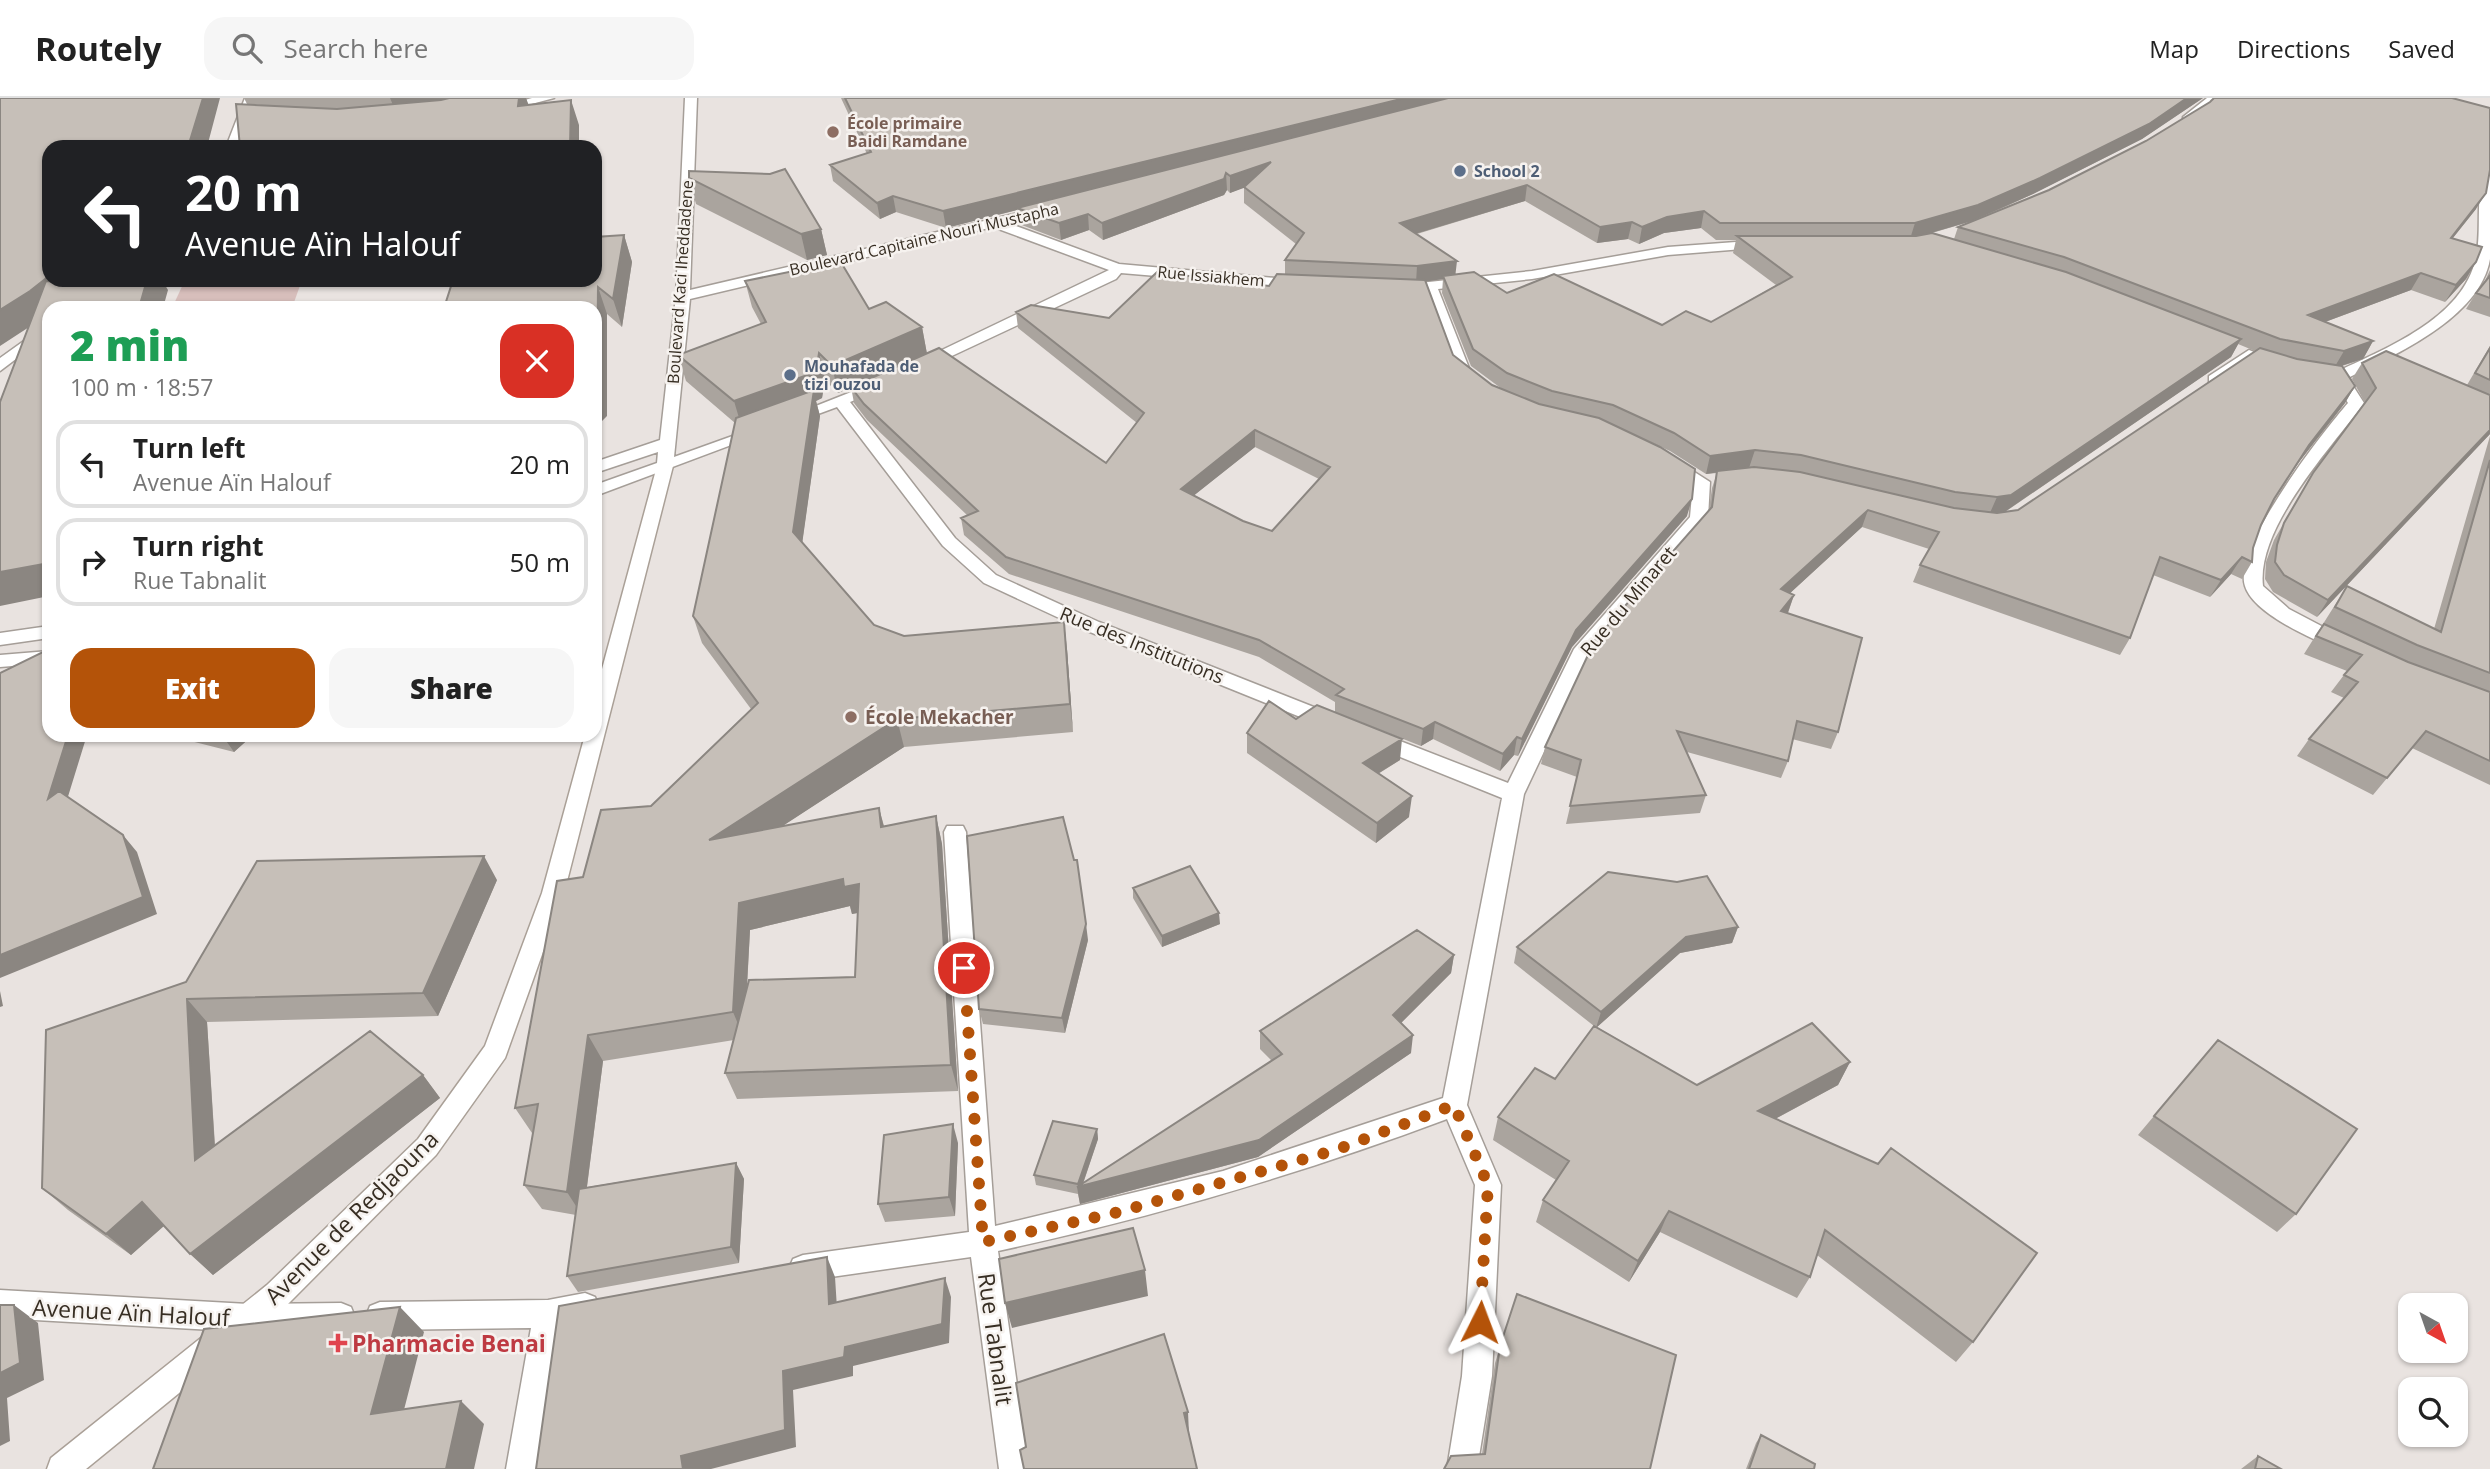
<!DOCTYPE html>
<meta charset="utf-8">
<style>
body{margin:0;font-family:"Open Sans",sans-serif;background:#f6f6f6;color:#222;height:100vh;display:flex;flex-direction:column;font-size:26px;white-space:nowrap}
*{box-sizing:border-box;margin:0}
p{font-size:23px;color:#767676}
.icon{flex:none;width:38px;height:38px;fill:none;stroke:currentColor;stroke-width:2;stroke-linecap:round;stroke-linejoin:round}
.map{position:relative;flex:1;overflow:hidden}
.side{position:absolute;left:42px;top:203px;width:560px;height:441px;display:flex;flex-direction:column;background:#fff;border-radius:21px;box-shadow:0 2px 5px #0004}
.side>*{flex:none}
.top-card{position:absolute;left:42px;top:42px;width:560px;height:147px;border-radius:21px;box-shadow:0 2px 5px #0004;background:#202124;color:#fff;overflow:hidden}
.needle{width:46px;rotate:140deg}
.controls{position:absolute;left:2398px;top:1195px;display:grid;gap:14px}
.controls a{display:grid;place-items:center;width:70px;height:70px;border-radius:14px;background:#fff;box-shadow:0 2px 5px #0004;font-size:35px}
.pin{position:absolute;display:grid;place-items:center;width:60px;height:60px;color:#fff;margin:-30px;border:4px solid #fff;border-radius:50%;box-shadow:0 2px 7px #0007}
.me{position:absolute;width:77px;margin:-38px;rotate:3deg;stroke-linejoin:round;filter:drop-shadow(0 0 5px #0008)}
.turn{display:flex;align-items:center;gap:24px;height:147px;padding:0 28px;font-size:32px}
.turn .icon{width:91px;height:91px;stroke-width:2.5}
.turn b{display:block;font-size:49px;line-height:60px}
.round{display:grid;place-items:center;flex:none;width:74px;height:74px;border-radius:21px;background:#f6f6f6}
.summary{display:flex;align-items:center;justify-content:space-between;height:119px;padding:0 28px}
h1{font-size:42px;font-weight:800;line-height:52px;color:#1e9e55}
.cta{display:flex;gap:14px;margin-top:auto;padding:14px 28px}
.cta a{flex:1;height:80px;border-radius:21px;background:#b45309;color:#fff;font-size:28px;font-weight:800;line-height:80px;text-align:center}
.cta a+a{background:#f6f6f6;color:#222}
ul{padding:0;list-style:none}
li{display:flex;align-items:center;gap:21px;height:88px;margin:0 14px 10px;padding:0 14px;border:4px solid #e0e0e0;border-radius:21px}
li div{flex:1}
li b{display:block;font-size:26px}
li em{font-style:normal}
header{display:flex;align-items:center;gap:42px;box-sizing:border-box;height:98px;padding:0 35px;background:#fff;border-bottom:2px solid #e0e0e0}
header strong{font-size:33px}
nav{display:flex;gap:38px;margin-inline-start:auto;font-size:24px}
.search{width:490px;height:63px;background:#f6f6f6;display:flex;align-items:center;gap:18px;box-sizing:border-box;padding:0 24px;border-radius:21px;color:#767676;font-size:26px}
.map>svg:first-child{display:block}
.green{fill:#d7bebb}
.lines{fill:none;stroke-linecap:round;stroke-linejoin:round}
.street-casing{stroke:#a59e98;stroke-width:3}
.secondary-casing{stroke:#aaa097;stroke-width:3}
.street{fill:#fff;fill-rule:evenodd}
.secondary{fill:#fff;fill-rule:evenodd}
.wall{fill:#aaa49e;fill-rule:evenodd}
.shaded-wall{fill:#8b8681}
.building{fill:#c6bfb8;stroke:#8b8681;stroke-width:2;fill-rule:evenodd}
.route{stroke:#b45309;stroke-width:12;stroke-dasharray:0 21.6}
.education-dot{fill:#8d6e63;stroke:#f6f2ef;stroke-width:2.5}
.service-dot{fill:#5c6f8a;stroke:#f6f2ef;stroke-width:2.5}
.health-dot{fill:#e0444e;stroke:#f6f2ef;stroke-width:2.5}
.labels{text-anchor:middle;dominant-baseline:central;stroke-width:5;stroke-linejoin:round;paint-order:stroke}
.far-education-label{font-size:16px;font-weight:bold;fill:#785e54;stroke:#f6f2ef;text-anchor:start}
.far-service-label{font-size:16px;font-weight:bold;fill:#4e5e75;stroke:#f6f2ef;text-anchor:start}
.far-street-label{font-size:16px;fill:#372e23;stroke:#f6f2ef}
.street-label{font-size:19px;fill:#372e23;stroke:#f6f2ef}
.education-label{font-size:19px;font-weight:bold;fill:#785e54;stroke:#f6f2ef;text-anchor:start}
.near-street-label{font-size:23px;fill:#372e23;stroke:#f6f2ef}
.near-health-label{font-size:23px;font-weight:bold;fill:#be3a42;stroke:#f6f2ef;text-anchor:start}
</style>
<header>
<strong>Routely</strong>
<div class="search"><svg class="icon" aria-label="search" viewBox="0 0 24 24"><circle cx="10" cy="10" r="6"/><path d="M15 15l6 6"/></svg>Search here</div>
<nav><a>Map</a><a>Directions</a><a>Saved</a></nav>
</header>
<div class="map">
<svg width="2490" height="1371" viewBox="0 0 2490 1371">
<rect width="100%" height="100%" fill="#e9e3e0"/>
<path class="green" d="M185,182H302L292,210H172Z"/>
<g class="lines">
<g class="street-casing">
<path id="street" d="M245,0H257L238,49H226Z
M532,0H554L501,14L495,10Z
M685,0H697L690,192L1044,109L1049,110V116L1008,125L1119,166L1298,182L1305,186L1298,190L1121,175L1116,181L924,271L919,269V263L1109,172L993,129L690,201L674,359L752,331L758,329L766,334L595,398V387L657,365L658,354L595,375V364L660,342L676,198Z
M2207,0H2220L2191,25H2183V19Z
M2490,74C2490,102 2490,134 2490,161C2480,220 2395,257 2348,280L2364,305C2331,350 2256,430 2263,488L2289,511L2350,543L2353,547L2343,553L2336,551C2312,541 2253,515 2245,488C2232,450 2322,335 2348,305L2331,278L2334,275C2384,251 2464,221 2476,159C2482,132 2475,104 2484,78Z
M1763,142L1768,143V149L1668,157L1532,181L1438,191L1469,270L1480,280L1472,285L1454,272L1424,193L1400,195L1393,191L1400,187L1532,173L1668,149Z
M49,225V236L0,273V260Z
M2249,252L2254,254V260L2219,284H2209V278Z
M879,283L887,288L884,291L850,304L955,440L996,477L1099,524L1339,619L1342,624L1339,629H1325L1085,532L984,485L943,448L837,309L791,326L783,321Z
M1671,359L1710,384L1708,420L1589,558L1524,696L1467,1007L1501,1087L1492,1278L1477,1371H1447L1462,1278L1475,1087L1447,1021C1300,1076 1151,1120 998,1153L1029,1371H999L971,1159L803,1183L793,1179L789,1170L793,1161L803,1157L969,1134L944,734L947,728H963L966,734L995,1128L1223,1073L1443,1000L1502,700L1368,646L1365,641L1375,634L1382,636L1508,685L1574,551L1690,419L1693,386L1665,368L1663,364Z
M49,528V540L0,547V535Z
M49,553V565L0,569V557Z
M0,1192L248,1206L341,1205L351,1209L355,1219L351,1229L341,1233L248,1234L0,1220Z
M585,1195L595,1199L599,1209L595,1219L560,1227L536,1371H506L531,1230L380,1232L370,1228L366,1218L370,1208L380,1204L548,1202Z"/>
</g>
<g class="secondary-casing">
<path id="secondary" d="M665,363L673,368L564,795L505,960L436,1057L287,1207L86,1371H47L51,1360L267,1187L418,1041L485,948L542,795L585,637H595V597L657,368Z"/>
</g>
<use href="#street" class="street"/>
<use href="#secondary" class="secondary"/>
</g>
<path class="wall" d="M244,0H526L528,7L579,27L247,6Z
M841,0H2203L2142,41L2033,96L1983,119L2476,111L2453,140L2476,164L2466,181L2445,204L2411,192L2325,224L2373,243L2363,261L2342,268L2355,288L2345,305L2299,364L2271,407L2261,427L2253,450L2252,464L2242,481L2231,476L2210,499L2153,477L2130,540L2120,557L1913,484L1920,467L1929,451L1862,429L1790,495L1794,497L1788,515L1838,634L1831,651L1792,641L1788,663L1781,680L1687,654L1706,697L1700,715L1566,726L1577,679L1541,666L1545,649L1709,411L1712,390L1717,375L1706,376L1670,353L1609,325L1687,418L1572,549L1518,658L1514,657L1500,673L1433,641L1421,648L1335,614V604L1259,559L1009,476L964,437L961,420L967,417L867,322L854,305L851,289L838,295L825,282L822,300L816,303L820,318L802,445L874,527L904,538L1067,551L1073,634L904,649L782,728L879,710L884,728L936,718L942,746L958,993L737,1001L725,975L734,942L603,963L587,1089L736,1065L744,1081L739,1165L578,1194L567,1178L576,1117L542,1111L524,1087L533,1035H532L515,1010L583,779L651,708L751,611L702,545L693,518L735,325L686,283L678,257L761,226L752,209L745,183L869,211L922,229L927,256L1106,365L1137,325L1018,230L1016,214L1109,220L1269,188L1285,176V162L1296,146L1244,105V89L1230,95L1227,92L1224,97L1103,142L1089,132L1061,142L1019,126L1017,112L946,130L896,114L880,121L833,83L830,67L867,56ZM1525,103L1597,145L1628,141L1639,146L1664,135L1701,130L1716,142H1736L1733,155L1776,187L1711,224L1662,227L1507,195L1456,176L1417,136ZM1969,124L1958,129L1954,141L1932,135ZM1443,181L1442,195L1471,268L1502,291L1492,287L1453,257L1425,184ZM2238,246L2255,253L2018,412L2005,414L2231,259ZM1255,349L1319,381L1272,433L1243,423L1194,397ZM850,808L852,816L858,815L855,879L747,890L750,832Z
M689,80L821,131L827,157L807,162L696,106Z
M624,137L632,164L622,229L607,216V318L444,210Z
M2490,172V219L2466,211L2476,195L2483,187Z
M2490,248V336L2317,519L2273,494L2265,481L2266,464L2274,442L2303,392L2365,305L2352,281L2362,265L2467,287Z
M2490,338V687L2412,650L2373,697L2297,658L2309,641L2344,600L2331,594L2347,573L2304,556L2347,488L2434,531Z
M1296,621L1400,662L1378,676L1409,719L1376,745L1247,655V635Z
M167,637H253L234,654Z
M497,782L438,918L207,924L215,1047L423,977L440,1000L213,1177L164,1128L131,1157L68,1112L42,1090L46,932Z
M1133,790L1220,826L1162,849L1133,800Z
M1738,829L1732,845L1680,855L1597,929L1697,987L1850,964L1838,987L1775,1021L1973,1244L1956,1264L1817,1157L1810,1179L1797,1200L1660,1134L1629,1184L1536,1124L1543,1102L1556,1082L1493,1042L1498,1019L1555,981L1594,928L1514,865L1517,849Z
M1088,842L1065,935L983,926L979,911Z
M1454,857L1451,875L1401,925L1411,955L1258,1059L1080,1106L1078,1096L1036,1087L1034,1077L1097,1031L1098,1041L1083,1086L1272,963L1260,951V933Z
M2218,942L2296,1116L2277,1134L2138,1037Z
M958,1045L955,1118L885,1124L878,1106Z
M1517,1196L1650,1371L1482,1356L1495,1265Z
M1761,1337L1814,1371H1746L1756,1345Z
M2258,1358L2281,1371H2241Z"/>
<path class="shaded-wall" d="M203,0H220L207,49H188Z
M390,0H526L529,8L398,19Z
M1405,0H1465L1017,110V112L946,130L943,113Z
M2187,0H2203L2142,41L2033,96L1972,123L1910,141L1915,125Z
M571,2L579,27V49H570Z
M491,46L493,49H470Z
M1271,64V80L1230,95V78Z
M1226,75L1227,92L1224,97L1103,142L1102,125Z
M1527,87L1525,103L1398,141L1400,125Z
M2486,95L2476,111L2440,156L2451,140Z
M893,98L896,114L880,121L877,105Z
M1704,113L1701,130L1664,135L1639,146L1642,129L1667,119Z
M1088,116L1089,132L1061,142L1059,125Z
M1632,124L1628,141L1597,145L1600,129Z
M821,131L827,157L807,162L801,136Z
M624,137L632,164L622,229L613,201Z
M1457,163L1455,180L1443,178V181L1416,185L1417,168Z
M2476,164L2466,181L2445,204L2456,187Z
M2421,175L2411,192L2298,234L2308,217Z
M49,178V182H91L46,218L0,248V212Z
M147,182H162L168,192L163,210H139Z
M598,189L607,216V318L595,330Z
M922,229L927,256L838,295L832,268Z
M2241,241L2231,259L2003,415L1989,417L1997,399Z
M2373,243L2363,261L2334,270L2344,253Z
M819,255L825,282L822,300L816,303L820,318L800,461L793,434L742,330L734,303Z
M2355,288L2345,305L2299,364L2263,418L2309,347Z
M1255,332V349L1182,407L1181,391Z
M2490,332V336L2317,519L2328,502Z
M1755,352L1749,370L1706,376L1710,358Z
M1692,401L1687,418L1572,549L1518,658L1522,641L1576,532Z
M1868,412L1862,429L1775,509L1781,491Z
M2242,459L2231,476L2210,499L2221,482Z
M49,465V498L0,508V474Z
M1794,497L1788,514L1775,530L1781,513Z
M1064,524L1067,551L1073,634L1070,606Z
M897,621L904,649L720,769L709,742Z
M1435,624L1433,641L1421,648L1423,631Z
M68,637H87L62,718L48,701Z
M222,637H253L234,654Z
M1517,639L1514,657L1500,673L1503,656Z
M1402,641L1400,662L1361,686L1363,665Z
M1412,698L1409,719L1376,745L1377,725Z
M879,710L886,737L881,729Z
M936,718L942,746L958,993L951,967Z
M123,737L137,754L157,816L0,880V857Z
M484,758L497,782L438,918L423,895Z
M843,781L859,786L867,813L852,816L850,808L750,832L744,940L733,914L739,805Z
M1219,815L1220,826L1162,849V838Z
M1086,826L1088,842L1065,935L1062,920Z
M1738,829L1732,845L1680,855L1596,930L1601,914L1686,839Z
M1454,857L1451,875L1391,935L1393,917Z
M0,893L3,908L0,909Z
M187,901L207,924L217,1084L195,1062Z
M588,937L603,963L583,1119L567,1094Z
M1413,937L1411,955L1258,1059L1080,1106L1077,1089H1078V1086L1097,1031L1098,1041L1082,1088Z
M1850,964L1838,987L1747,1036L1758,1013Z
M423,977L440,1000L213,1177L190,1156Z
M953,1026L958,1045L955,1118L949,1099Z
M736,1065L744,1081L739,1165L731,1149Z
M142,1104L166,1126L131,1157L106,1136Z
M1669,1113L1660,1134L1629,1184L1638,1163Z
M827,1159L835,1179L838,1226L829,1206Z
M1145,1172L1148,1198L1012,1230L1005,1205Z
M945,1180L951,1199L949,1245L853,1268V1278L793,1292L796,1349L711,1371H683L681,1358L783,1273L845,1249Z
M14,1207L38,1225L44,1282L7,1300L10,1343L0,1348V1275Z
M400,1209L424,1234L397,1339L371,1316Z
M461,1303L484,1326L474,1371H446Z
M1188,1314L1189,1336L1184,1315Z"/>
<path class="building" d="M0,0H203L188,49H49V178L30,193L0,212Z
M449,0H519L518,8L571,2L570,49H491V46L470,49H392V46L375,49H240L236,6L337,11L441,2Z
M845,0H1405L943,113L893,98L877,105L830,67L871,54Z
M1448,0H2187L2149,26L2040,80L1978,107L1915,125H1720L1704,113L1667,119L1642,129L1632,124L1600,129L1527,87L1400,125L1457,163L1417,168L1285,162L1304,135L1244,89L1271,64L1230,78L1226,75L1224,81L1102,125L1088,116L1059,125L1017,110Z
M2214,0H2452L2490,10V72L2486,95L2451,140L2482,149L2476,164L2456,187L2421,175L2308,217L2373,243L2344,253L2280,241L2064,159L1958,129L2049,92L2146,43L2210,4Z
M785,71L821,131L801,136L689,80V73L770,76Z
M1932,135L2066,174L2241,241L2011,397L1997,399L1955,394L1801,357L1755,352L1710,358L1674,335L1613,307L1552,293L1507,275L1473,251L1443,178L1474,174L1507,195L1554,176L1662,227L1686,213L1711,224L1792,179L1737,138H1916Z
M624,137L613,201L598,189L597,289L595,291V210H444L453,182H595V139Z
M828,166H842L869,211L886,204L922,229L832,268L819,255L816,274L734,303L678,257L766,224L745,183Z
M1157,174L1269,188L1277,176L1425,182L1453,257L1492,287L1539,306L1599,320L1660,349L1695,371L1692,401L1576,532L1522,641L1517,639L1503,656L1435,624L1423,631L1336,597L1344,591L1259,542L1006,459L961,420L978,413L864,306L851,289L939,250L1106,365L1144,315L1016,214L1031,207L1109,220ZM1255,332L1330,369L1272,433L1243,423L1181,391Z
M2490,177V200L2476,195L2489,179Z
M70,182H147L139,210H49V465L0,474V304L46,183L65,185Z
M2260,250L2297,261L2342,268L2355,288L2309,347L2274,401L2261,427L2253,450L2252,464L2242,459L2221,482L2160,459L2130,540L1920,467L1939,434L1868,412L1781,491L1794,497L1781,513L1862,540L1838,634L1797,623L1788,663L1677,633L1706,697L1570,708L1581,662L1545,649L1595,542L1712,409L1717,373L1754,369L1800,374L1954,410L1997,415L2018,412Z
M2490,250V282L2475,275Z
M2386,253L2490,297V332L2328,502L2284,477L2275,464L2277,447L2284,425L2313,375L2376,290L2362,265Z
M814,292L793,434L874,527L904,538L1064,524L1070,606L897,621L709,742L879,710L881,729L936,718L951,967L725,975L749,882L855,879L859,786L844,789L843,781L739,805L733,914L588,937L567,1094L524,1087L538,1006L515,1010L557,783L583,779L601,712L651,708L758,605L693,518L736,320Z
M2490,362V575L2417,547L2335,509L2347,488L2441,534Z
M2324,526L2408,564L2490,594V663L2426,633L2387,680L2309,641L2358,584L2344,577L2362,557L2316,538Z
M49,551V637H68L48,701L59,693L123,737L143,799L0,857V575Z
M1269,603L1296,621L1317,607L1402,641L1363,665L1412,698L1377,725L1247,635Z
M1063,719L1074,762H1077L1086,826L1062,920L979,911L967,738Z
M484,758L423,895L187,901L195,1062L370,933L423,977L190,1156L142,1104L106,1136L42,1090L46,932L186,884L257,763Z
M1190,768L1219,815L1162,838L1133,790Z
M1608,774L1677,784L1707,778L1738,829L1686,839L1601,914L1517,849Z
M1417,832L1454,857L1393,917L1413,937L1259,1042L1077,1089L1282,956L1260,933Z
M1812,925L1850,964L1758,1013L1878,1066L1891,1050L2037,1155L1973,1244L1825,1132L1810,1179L1669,1113L1638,1163L1543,1102L1569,1063L1498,1019L1535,970L1555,981L1594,928L1697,987Z
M2218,942L2357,1031L2296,1116L2154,1018Z
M1053,1023L1097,1031L1078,1086L1034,1077Z
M953,1026L949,1099L878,1106L884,1037Z
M736,1065L731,1149L567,1178L579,1091Z
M1133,1130L1145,1172L1005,1205L999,1161Z
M827,1159L829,1206L945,1180L942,1226L845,1249L844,1259L783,1273L785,1332L681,1358L683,1371H536L559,1208Z
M1517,1196L1676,1257L1650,1371H1444L1451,1358L1485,1356L1500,1248Z
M0,1207H14L20,1265L0,1275Z
M400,1209L371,1316L461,1303L446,1371H153L204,1231Z
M1164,1236L1188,1314L1184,1315L1197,1371H1024L1020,1352L1026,1349L1016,1285Z
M1761,1337L1815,1366L1814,1371H1749Z
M2258,1358L2281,1371H2255Z"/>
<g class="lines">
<path class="route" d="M964,870L983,1144L1115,1115L1336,1052L1454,1007L1488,1087L1480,1224"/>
</g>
<g class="education-dot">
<circle cx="833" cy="34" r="7"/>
<circle cx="851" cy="619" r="7"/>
</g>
<g class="service-dot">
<circle cx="1460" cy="73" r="7"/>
<circle cx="790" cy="277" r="7"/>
</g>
<path class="health-dot" d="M334.5 1234.5h7v7h7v7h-7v7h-7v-7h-7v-7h7z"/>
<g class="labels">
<g class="far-education-label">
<text x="847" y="25">École primaire<tspan x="847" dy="18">Baidi Ramdane</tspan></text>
</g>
<g class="far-service-label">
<text x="1474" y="73">School 2</text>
<text x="804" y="268">Mouhafada de<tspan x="804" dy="18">tizi ouzou</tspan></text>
</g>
<g class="far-street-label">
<text transform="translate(924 141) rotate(-13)">Boulevard Capitaine Nouri Mustapha</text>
<text transform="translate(1211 178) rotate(5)">Rue Issiakhem</text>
<text transform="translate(680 184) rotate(-86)">Boulevard Kaci Iheddadene</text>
</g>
<g class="street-label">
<text transform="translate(1628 503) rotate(-50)">Rue du Minaret</text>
<text transform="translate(1142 547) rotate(22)">Rue des Institutions</text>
</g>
<g class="education-label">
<text x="865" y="619">École Mekacher</text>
</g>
<g class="near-street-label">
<text transform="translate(351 1119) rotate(-45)">Avenue de Redjaouna</text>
<text transform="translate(131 1214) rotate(3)">Avenue Aïn Halouf</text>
<text transform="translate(996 1241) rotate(82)">Rue Tabnalit</text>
</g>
<g class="near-health-label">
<text x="352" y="1245">Pharmacie Benai</text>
</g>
</g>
</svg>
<div class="controls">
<a><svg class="needle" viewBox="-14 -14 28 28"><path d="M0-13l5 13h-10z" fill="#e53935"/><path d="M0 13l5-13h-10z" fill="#767676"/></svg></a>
<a><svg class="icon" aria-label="search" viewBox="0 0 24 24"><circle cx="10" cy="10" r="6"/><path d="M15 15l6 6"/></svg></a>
</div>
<div class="pin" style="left:964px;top:870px;background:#d93025"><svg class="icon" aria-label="arrive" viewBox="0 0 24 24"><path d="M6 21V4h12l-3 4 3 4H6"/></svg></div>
<svg class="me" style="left:1480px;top:1224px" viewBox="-20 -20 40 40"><path d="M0-17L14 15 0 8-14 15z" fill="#b45309" stroke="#fff" stroke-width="4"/></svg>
<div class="top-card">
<div class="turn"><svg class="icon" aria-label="left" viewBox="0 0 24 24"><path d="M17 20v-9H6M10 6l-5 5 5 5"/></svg><div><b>20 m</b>Avenue Aïn Halouf</div></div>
</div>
<section class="side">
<div class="summary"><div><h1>2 min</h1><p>100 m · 18:57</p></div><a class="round" style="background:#d93025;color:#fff"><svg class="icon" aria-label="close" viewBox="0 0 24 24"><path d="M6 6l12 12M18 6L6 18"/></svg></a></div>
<ul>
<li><svg class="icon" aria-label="left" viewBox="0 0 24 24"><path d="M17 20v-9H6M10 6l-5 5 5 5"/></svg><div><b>Turn left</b><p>Avenue Aïn Halouf</p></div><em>20 m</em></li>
<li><svg class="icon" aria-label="right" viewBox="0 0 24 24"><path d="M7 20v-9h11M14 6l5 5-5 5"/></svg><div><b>Turn right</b><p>Rue Tabnalit</p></div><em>50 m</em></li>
</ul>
<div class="cta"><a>Exit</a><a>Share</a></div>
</section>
</div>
